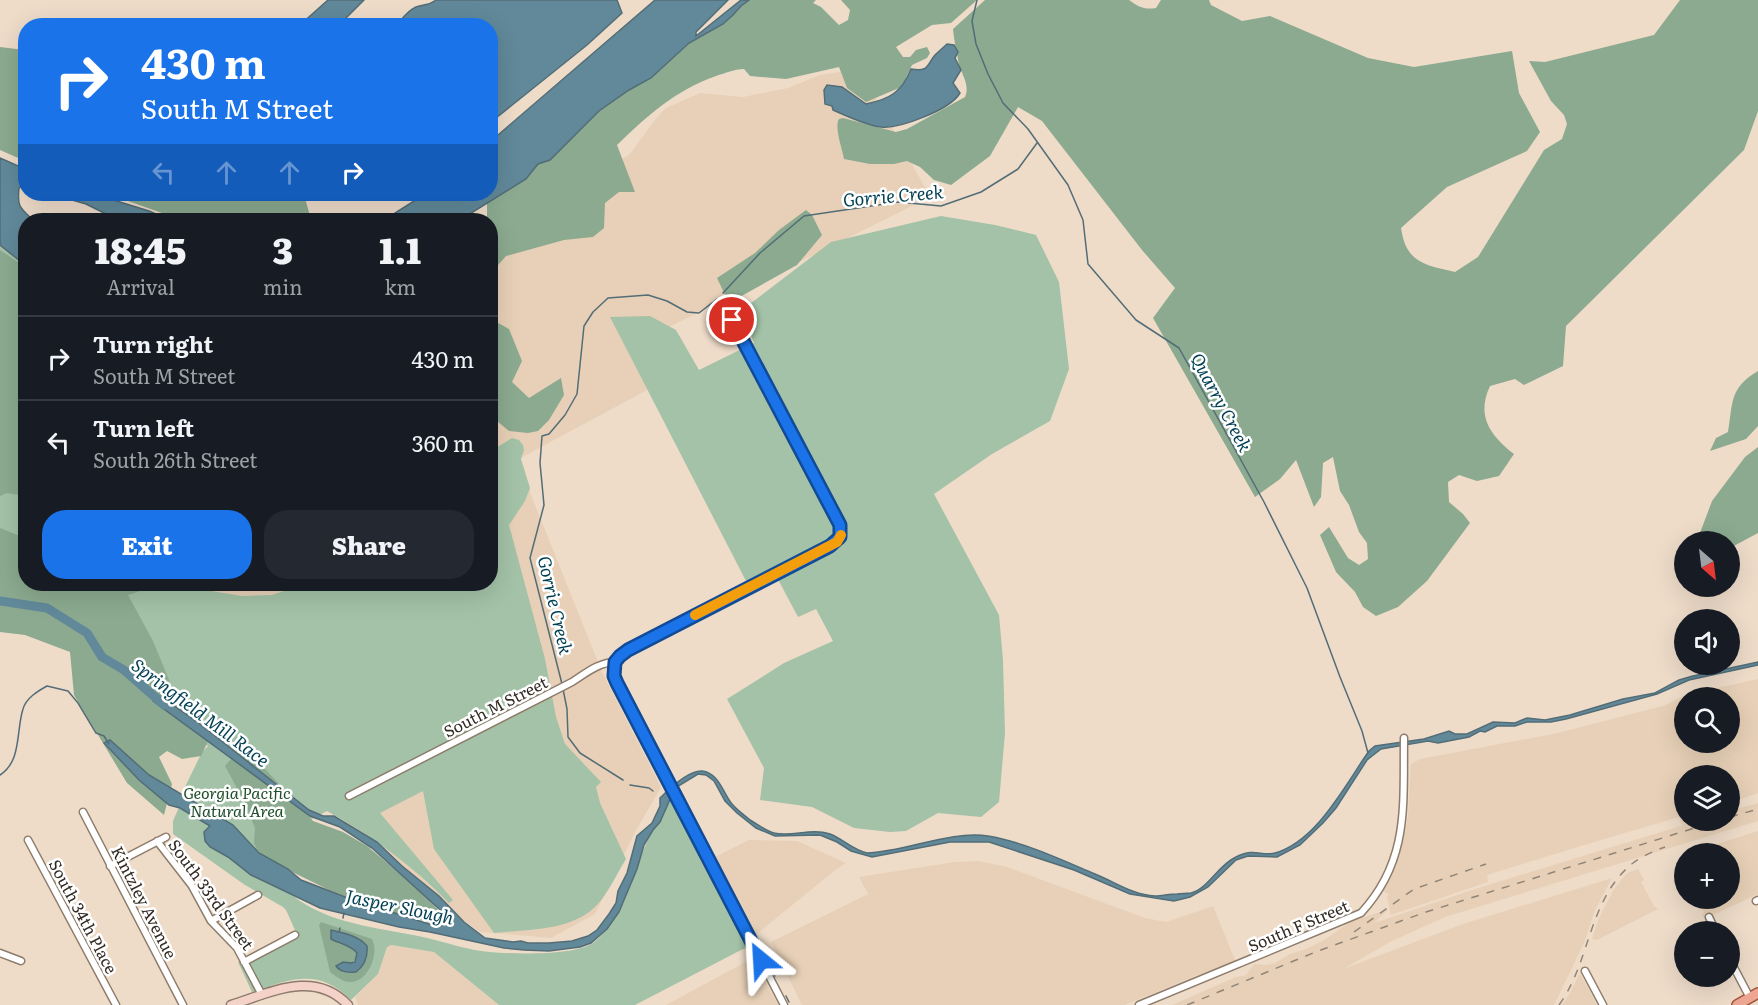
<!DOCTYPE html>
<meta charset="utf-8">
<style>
body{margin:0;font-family:Literata,serif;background:#242831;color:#f1f3f6;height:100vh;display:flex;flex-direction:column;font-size:22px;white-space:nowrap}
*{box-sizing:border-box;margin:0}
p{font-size:20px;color:#9ea1a6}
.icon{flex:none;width:33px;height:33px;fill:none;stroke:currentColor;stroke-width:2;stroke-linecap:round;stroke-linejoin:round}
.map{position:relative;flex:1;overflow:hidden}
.side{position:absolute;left:18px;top:213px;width:480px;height:378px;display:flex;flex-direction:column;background:#171b24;border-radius:24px;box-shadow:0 6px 24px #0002}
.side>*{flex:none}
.guide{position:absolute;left:18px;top:18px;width:480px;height:183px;border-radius:24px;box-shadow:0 6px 24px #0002;background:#1a73e8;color:#fff;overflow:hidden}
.needle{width:39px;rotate:152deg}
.controls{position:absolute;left:1674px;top:531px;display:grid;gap:12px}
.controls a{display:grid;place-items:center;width:66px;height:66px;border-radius:50%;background:#171b24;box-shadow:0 6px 24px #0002;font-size:30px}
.pin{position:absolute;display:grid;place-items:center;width:51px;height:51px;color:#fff;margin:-26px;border:3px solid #fff;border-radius:50%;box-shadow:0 2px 6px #0007}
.me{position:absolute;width:66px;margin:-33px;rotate:333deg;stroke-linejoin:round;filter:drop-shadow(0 0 4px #0008)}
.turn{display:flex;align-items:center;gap:21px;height:126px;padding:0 24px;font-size:27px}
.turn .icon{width:78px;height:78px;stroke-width:2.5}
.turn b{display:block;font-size:42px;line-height:51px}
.lanes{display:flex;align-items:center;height:57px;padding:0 24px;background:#0003;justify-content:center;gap:30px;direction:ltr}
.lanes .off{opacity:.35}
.eta{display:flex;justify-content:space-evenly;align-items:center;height:102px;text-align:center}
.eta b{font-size:36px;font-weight:800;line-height:42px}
.button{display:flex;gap:12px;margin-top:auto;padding:12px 24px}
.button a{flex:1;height:69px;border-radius:24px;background:#1a73e8;color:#fff;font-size:24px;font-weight:800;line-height:69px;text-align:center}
.button a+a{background:#242831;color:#f1f3f6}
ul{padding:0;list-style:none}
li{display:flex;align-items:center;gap:18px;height:84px;padding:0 24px;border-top:2px solid #363941}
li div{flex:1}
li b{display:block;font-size:22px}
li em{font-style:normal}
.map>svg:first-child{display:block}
.built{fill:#e7d0b7;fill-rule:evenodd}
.green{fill:#a3c2a7}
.forest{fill:#8baa8f;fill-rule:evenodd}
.water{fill:#61899a;stroke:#536d77;stroke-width:1.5}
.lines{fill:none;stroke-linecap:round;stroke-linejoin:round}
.stream{stroke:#536d77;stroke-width:1.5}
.river{stroke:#61899a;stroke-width:9}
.street-casing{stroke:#8d7c6b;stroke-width:9}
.secondary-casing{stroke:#8d7c6b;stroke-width:11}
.primary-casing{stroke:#a2543b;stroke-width:12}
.street{stroke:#fff;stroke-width:6}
.secondary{stroke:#f5d2c8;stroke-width:8}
.primary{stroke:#eca691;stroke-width:9}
.rail{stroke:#928578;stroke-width:1.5;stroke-dasharray:8 8;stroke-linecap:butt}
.route-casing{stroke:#114b97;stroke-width:15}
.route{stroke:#1a73e8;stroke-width:10}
.slow{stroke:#f59e0b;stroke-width:10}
.labels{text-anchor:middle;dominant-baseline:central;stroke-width:5;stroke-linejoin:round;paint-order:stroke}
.street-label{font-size:16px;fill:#322b24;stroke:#fff}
.park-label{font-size:16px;font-style:italic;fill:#1f4e29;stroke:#fff}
.water-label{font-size:18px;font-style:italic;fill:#013f53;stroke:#fff}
</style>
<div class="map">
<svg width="1758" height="1005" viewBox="0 0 1758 1005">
<rect width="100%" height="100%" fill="#eedcc9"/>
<path class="built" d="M860,69L930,197L663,330L686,369L517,460L602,672L661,787L634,834L595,914L551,938L480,932L459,917L330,809L244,743L225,734L228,727L217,701L183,687L131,584H490V220H481L618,161L629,155L658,116L666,108L700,93L743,97L788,88L820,75Z
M1758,679V793L1732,802L1733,810L1758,803V821L1445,917L1392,941L1343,969L1463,924L1612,878L1595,910L1584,943L1554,1005H1172L1236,977L1246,975L1254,964L1267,965L1275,963L1290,954L1306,949L1324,940L1350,922L1389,909L1374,923L1475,889L1687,824L1682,825L1679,817L1591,843L1487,875L1488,882L1391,915L1387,898L1389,894L1382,891L1400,854L1408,816L1411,764L1420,759L1558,733L1666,705L1685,695ZM1684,698H1730V742H1684ZM1684,776H1730V820H1684Z
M1758,831V894L1704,919L1702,914L1704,913L1698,899L1730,898V854H1686Z
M749,840L797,841L846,863L834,871L753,937L711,859Z
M978,861L1007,867L1145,918L1166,922L1213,906L1236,962L1195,976L1125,1005H802L771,942L868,894L859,877L955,862Z
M1638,869L1644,880L1641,882L1654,906L1658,909L1597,940L1592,939L1599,918L1614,889L1627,873Z
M390,945L434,952L499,1005H358L355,997L378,974L387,946Z
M753,958L778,1005H666Z
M1580,973L1597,1005H1562L1570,993Z"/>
<path class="green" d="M941,216L995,225L1036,235L1059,282L1069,369L1050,421L992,454L934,494L999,615L1003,660L1005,733L999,802L981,817L938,813L906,831L890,832L854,828L812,807L760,800L764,768L727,699L784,663L833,641L816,609L798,617L772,568L746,581L610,317L650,316L676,330L699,370L754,343L742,310L831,242Z
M0,245L25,265L26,584H169L242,596L272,595L304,584H490L491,451L512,438L519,440L523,445L524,450L521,459L530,488L525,501L509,525L545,659L556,717L565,744L601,782L596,787L600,803L626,859C618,872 611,887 602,899C578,932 530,929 494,933L434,849L423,791L380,813L453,900L449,903C414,867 371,835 327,811L264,844C274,863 283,889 300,901C335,925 387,929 427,938C448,943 468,950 489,952C513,954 574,956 593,943C615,928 629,884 639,860C649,838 659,815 669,793L751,948L743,949L635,1005H499L434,952L391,945L387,947L378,974L351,1000C318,967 291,979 252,992L238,962L295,930L286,910L283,907L245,885L173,834V821L186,791L185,787L202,752L208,746L153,706L125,678L0,615Z"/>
<path class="forest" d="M749,0H816L813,3L821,7L839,25L848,20L850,10L841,0H977L951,23L932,25L896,47L903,57H910L916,50L927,47L930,53L927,58L912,65L904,82L899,88L866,102L847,88L839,67L786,79L750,76L744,69C734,69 726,73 716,76C676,90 648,115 617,145L635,192H619L605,203L604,228L593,237L564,240L506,256L491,273L490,220H484H487V203L526,179L538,164L550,160L599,111L629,90L651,78L689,43L723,24L733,15L741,6Z
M985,0H1129C1139,7 1144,10 1156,8L1161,0H1209L1211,5L1242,21L1270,16L1368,58L1414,67L1512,51L1519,93L1540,132L1527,151L1447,187L1401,228C1406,263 1425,265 1455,272L1478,257L1544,150L1562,139L1567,124L1564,115L1551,101L1529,61L1545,62L1654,35L1680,0H1758V111L1744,150L1566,326L1563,366L1524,385L1515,379L1490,386C1476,416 1490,435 1514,454L1499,476L1477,481L1459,475L1448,482L1449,502L1463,514L1470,523L1427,581L1398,607L1376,616L1363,607L1355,592L1336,572L1320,535L1329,527L1348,558L1359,565L1368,559L1367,543L1359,532L1349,505L1340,491L1333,457L1323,463L1321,497L1314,507L1296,460L1280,479L1255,497L1153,318L1175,288L1142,250L1042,121L1018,107L990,156L951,185L934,180L920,167L907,161L894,164H870L844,159C842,148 834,127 839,119L843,118L896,132L907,129L965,97C971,83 959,72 958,59C956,49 954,40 953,29Z
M0,47L25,50V161L0,150Z
M108,194H304L311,220H172L162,213Z
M806,210L812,215L822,235L797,265L729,303L717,278L755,253L779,230Z
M0,250L25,267V496L7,493L0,496Z
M491,319L509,329L522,361L512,382L529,398L561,378L564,395L549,420L538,431L528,433L509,431L491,416Z
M1758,371V426L1746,439L1710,451L1716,438L1728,432C1733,403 1729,388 1758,371Z
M1758,447V533L1730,548V542L1697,541L1712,501L1745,457Z
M0,528L25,538L26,584H162L128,595L153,641L174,692L214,729L201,756L182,759L167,751L159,757L172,784L164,815L127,783L74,695L70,652L25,635L0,632Z
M243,745L313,821L343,832L367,846L417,888L444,916L450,925L431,924L408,915L384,911L329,890L272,862L257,850L254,843L255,828L243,799L225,766Z
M321,922L372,939C379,952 370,980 352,982C344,983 337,977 330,972L319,925ZM332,930L362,940L356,972L351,963L357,958V953L350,947L339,944Z"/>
<path class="water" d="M328,0H364L339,25H300Z
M436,0H617L622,13L587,45L491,122L490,26L397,25C402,19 408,10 416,7C424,4 429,6 436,0Z
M655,0H728L696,32V36L741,0H749L741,6L733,15L723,24L689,43L651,78L629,90L599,111L550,160L538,164L526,179L460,220H384L425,194H490L491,141Z
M947,44L954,45L958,52L955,58L961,70L953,83L960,93C950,110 899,129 881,127C870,126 844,115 833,110L832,106L825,104L824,90L827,85L842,87L866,104C890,99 902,92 911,69C929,72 926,66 935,55C939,51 943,48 947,44Z
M0,158L25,169V185L19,188C17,207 20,208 33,220H26L25,265L0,245Z
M44,194H94L149,211L170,220H118L86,204L58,196H46Z
M1758,662V665L1689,680L1657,694L1566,719L1551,722H1527L1515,726H1497L1485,732L1480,731L1469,737L1438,743L1428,741L1381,749L1367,760L1336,808L1323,823L1300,845L1277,857L1248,856L1236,860L1208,887L1190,897L1174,901L1130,894L1074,870L989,842H950L872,857L851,851L837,842L820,835L775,836L756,828L737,813L725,801L714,781L706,775L698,774L675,788L660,822L653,830L644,845L637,869L619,912L607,929L591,943L580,947L549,951L524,950L504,948L430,932L399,927L320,908L251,875L228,857L210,847L205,841L204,832L210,826L180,808L169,805L139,780L104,743L110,740L149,775L233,825L259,853L288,869L301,880L348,898L432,925H451L452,922L449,918L372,848L340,827L310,816L153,701L157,694L200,724L309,810L323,816H334L377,842L402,866L439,896L464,922L485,938L513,942L521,941L528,943H549L572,941L588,936L597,930L609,914L616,903L618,891L627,873L637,836L652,823L660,806V798C668,790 688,770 702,771C719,773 723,793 732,804C737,810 744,815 750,820C757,824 766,831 774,833C792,837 811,828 830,834C843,839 853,850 867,853C904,852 951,830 988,836C1024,842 1062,860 1095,874C1115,882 1133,895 1155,896C1162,896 1169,894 1177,894C1181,893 1186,894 1191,893C1208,889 1218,865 1236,857C1255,847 1261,857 1275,853C1317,841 1345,785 1369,751L1375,746L1424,739L1449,731L1455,734H1467L1493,722L1515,723L1527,718L1545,720L1570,715L1623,699L1655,693L1679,680L1693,676Z
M331,930C344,933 359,936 367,946C368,957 364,966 356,972C349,973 340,972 336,966L343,962L351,963L355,962L357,953C351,945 340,944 331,939Z"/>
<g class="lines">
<path class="stream" d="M977,0L972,21L976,44L988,74L1003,103L1028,129L1068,185L1083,220L1088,264L1136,320L1179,348L1199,384L1264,502L1307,588L1340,677L1362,731L1368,753
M723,293L760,253L804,216L898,202L941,206L981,192L1018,169L1037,143
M562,684L530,558L544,505L540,463L542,436L549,434L565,415L577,394L584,326L593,312L608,298L648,295L667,301L687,312L699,313L717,299
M563,689L567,709L568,737L580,753L623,780
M0,775C22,761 16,730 23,709C26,698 38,691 47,686L68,691L78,703L96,733L104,736L109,744
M630,785L649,788L653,791
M719,869L726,883
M343,918L344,913
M745,919L749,925
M339,932L340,928
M771,968L775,976
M786,996L789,1002"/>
<path class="river" d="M0,601L47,608L87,633L102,657L124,670L164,705"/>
<g class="street-casing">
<path id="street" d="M616,662L614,676L617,683L784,1005
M349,796L572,682C586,673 599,662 616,662L619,656L628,650L830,546L840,537V525L726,305
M83,812L183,1005
M28,840L116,1005
M157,841L192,886L211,921L237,948L262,995
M110,866L166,837
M1756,901L1758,900
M1709,917L1716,932
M211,921L258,895
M0,953L21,961
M1730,960L1750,998
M244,962L295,935
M1585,971L1603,1005
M1139,1005L1361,913C1410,860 1403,804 1404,738"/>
</g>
<g class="secondary-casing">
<path id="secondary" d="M231,1005C270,993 314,969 348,1005"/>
</g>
<g class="primary-casing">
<path id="primary" d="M1737,1005L1758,993"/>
</g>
<use href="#street" class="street"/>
<use href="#secondary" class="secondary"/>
<use href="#primary" class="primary"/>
<path class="rail" d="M1730,817L1758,809
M1354,932L1414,889L1486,864
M1187,1005L1318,951L1426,912L1720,820
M1559,1005C1591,961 1588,899 1633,863C1642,856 1654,851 1665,847"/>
</g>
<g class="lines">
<g class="route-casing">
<path id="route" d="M732,320L840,525V537L830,546L628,650L620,656L615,662L614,676L617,683L761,960"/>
</g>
<use href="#route" class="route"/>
<path class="slow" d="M695,615L837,542L841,535"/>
</g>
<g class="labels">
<g class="street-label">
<text transform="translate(495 706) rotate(-27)">South M Street</text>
<text transform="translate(212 894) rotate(54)">South 33rd Street</text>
<text transform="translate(145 902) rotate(63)">Kintzley Avenue</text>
<text transform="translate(84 916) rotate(62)">South 34th Place</text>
<text transform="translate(1298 925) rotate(-23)">South F Street</text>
</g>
<g class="park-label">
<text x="237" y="792">Georgia Pacific<tspan x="237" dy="18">Natural Area</tspan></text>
</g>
<g class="water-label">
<text transform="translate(893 195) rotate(-5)">Gorrie Creek</text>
<text transform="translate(1222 402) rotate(62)">Quarry Creek</text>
<text transform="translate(556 605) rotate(77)">Gorrie Creek</text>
<text transform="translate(201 712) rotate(37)">Springfield Mill Race</text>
<text transform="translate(400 906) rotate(12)">Jasper Slough</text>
</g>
</g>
</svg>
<div class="controls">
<a><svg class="needle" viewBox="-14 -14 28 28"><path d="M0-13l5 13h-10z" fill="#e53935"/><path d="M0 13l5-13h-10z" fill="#9ea1a6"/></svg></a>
<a><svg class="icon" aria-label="sound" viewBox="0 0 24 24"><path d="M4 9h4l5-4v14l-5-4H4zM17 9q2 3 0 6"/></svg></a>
<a><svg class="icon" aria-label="search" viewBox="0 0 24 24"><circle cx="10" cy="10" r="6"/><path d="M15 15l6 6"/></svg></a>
<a><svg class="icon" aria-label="layers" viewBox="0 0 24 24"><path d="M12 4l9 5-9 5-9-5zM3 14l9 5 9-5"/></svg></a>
<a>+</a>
<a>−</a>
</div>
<div class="pin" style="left:732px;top:320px;background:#d93025"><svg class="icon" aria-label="arrive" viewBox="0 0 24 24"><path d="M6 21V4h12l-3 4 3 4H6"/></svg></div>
<svg class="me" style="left:761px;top:960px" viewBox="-20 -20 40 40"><path d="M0-17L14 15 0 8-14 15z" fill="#1a73e8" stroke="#fff" stroke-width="4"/></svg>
<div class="guide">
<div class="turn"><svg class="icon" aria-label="right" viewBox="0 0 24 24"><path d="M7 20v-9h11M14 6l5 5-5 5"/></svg><div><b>430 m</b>South M Street</div></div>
<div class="lanes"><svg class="icon off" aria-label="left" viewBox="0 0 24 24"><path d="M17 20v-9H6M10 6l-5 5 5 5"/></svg><svg class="icon off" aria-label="ahead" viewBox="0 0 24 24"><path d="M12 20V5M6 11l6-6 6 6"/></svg><svg class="icon off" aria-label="ahead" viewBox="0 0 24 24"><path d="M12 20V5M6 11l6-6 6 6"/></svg><svg class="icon" aria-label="right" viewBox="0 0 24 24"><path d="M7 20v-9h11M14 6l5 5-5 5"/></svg></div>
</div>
<section class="side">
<div class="eta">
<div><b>18:45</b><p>Arrival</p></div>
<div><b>3</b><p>min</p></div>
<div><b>1.1</b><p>km</p></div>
</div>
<ul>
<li><svg class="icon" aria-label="right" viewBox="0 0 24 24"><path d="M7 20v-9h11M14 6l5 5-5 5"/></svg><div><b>Turn right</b><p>South M Street</p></div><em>430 m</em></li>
<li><svg class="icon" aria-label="left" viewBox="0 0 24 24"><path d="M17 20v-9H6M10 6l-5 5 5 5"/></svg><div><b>Turn left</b><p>South 26th Street</p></div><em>360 m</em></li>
</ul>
<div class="button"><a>Exit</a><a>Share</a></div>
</section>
</div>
